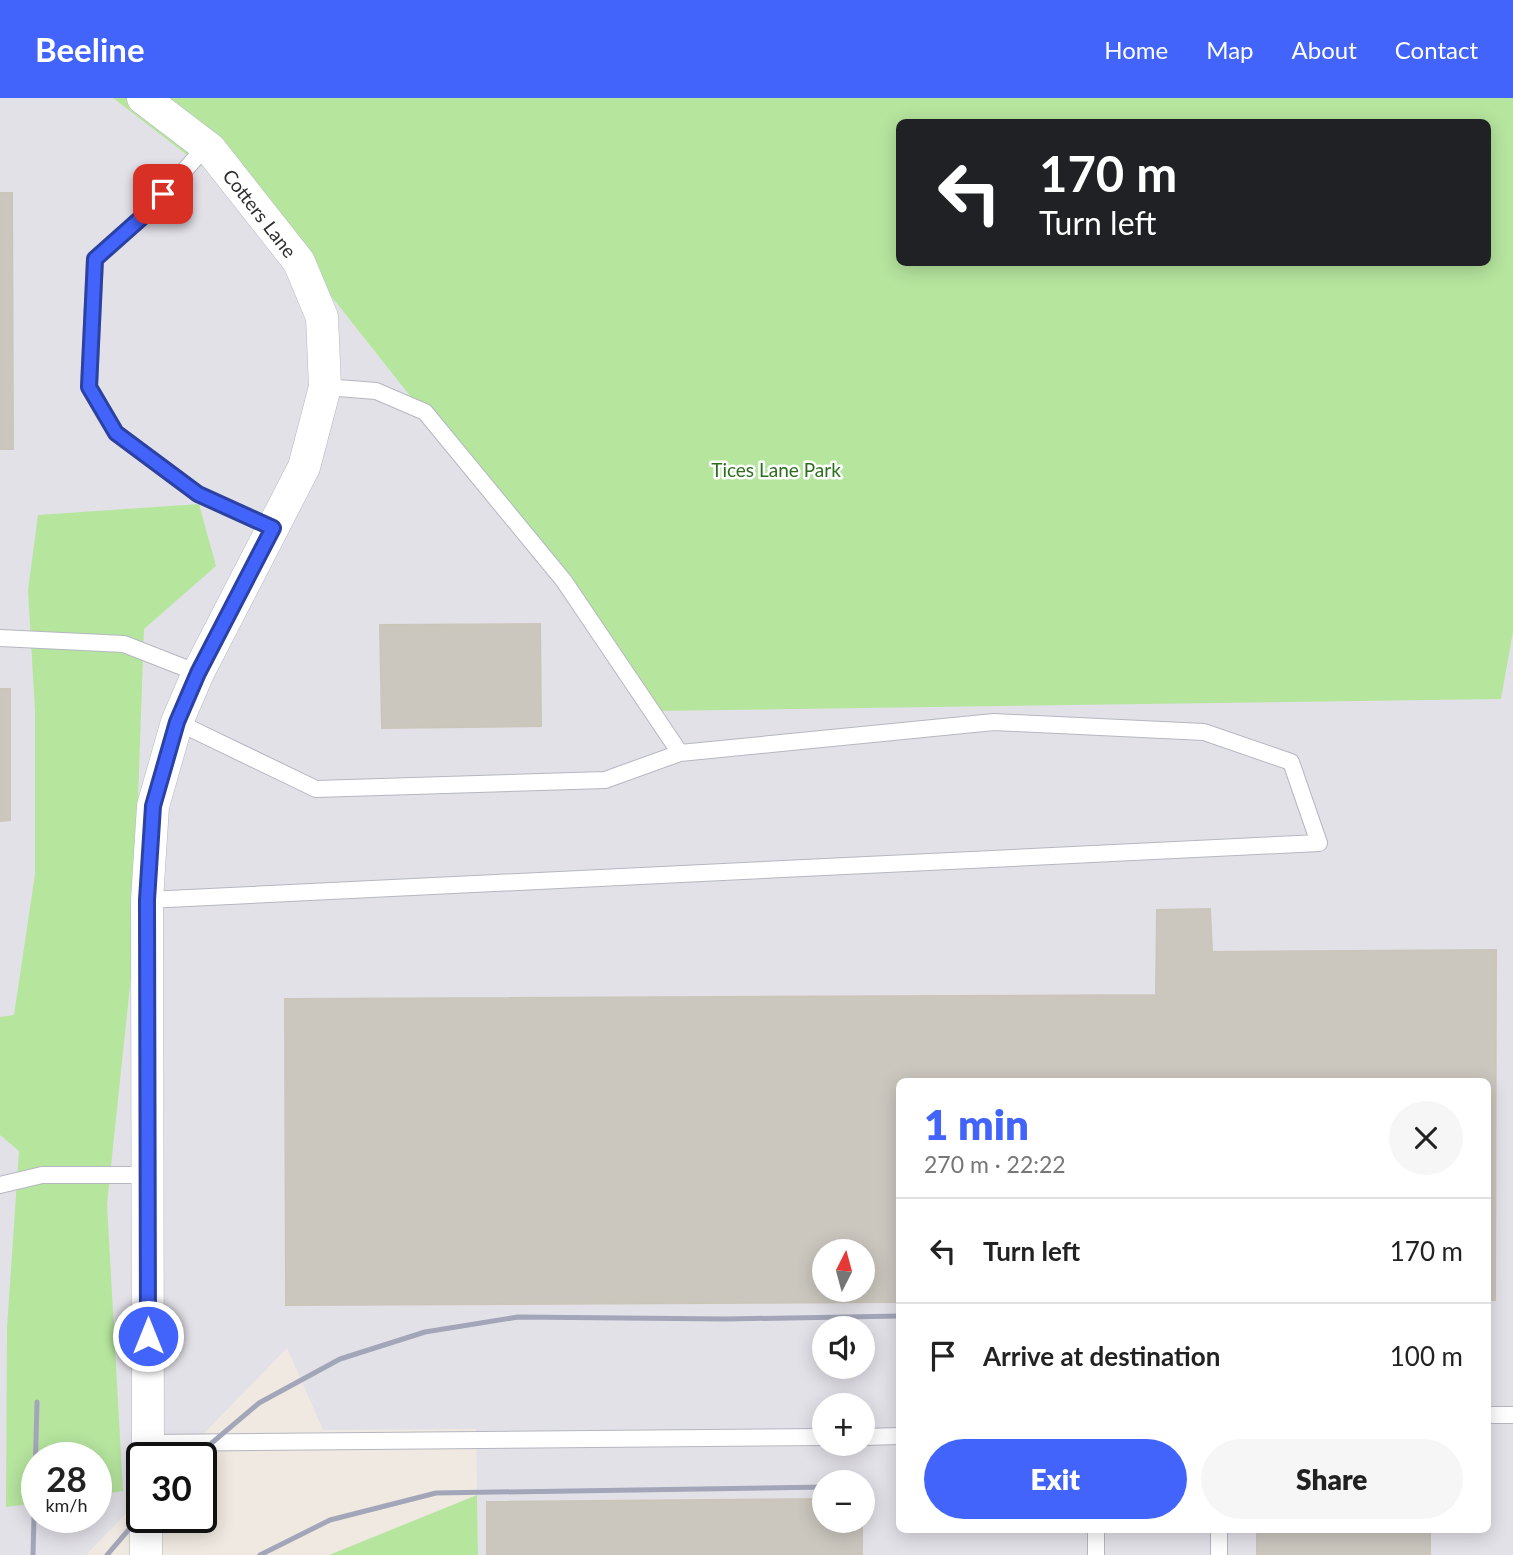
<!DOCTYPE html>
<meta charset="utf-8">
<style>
body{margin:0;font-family:Lato,sans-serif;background:#f6f6f6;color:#222;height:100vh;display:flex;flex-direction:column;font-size:26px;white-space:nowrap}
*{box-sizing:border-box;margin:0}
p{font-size:23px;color:#767676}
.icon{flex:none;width:38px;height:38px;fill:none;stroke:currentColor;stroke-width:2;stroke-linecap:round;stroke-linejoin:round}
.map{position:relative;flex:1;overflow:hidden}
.sheet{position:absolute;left:896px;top:980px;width:595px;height:455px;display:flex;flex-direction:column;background:#fff;border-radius:10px;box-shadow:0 4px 18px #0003}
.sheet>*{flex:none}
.banner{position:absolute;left:896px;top:21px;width:595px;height:147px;border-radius:10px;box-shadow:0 4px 18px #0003;background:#202124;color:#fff;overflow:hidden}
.needle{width:46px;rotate:6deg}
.tools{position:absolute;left:812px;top:1141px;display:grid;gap:14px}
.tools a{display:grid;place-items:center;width:63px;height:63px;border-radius:50%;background:#fff;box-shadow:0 4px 18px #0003;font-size:35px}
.speed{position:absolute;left:21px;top:1344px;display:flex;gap:14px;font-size:35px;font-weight:700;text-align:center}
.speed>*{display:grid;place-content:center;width:91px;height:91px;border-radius:50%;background:#fff;box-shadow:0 4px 18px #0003;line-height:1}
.speed small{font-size:18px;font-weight:400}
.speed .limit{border:4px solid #111;border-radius:10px;background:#fff;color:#111}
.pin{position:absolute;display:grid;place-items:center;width:60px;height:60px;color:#fff;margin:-30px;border-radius:14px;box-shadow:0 4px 10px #0006}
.me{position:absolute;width:77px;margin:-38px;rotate:0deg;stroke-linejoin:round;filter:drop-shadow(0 0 5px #0008)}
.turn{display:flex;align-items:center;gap:24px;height:147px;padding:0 28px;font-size:32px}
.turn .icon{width:91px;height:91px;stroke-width:2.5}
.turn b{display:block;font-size:49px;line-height:60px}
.round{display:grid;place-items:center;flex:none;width:74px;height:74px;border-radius:37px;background:#f6f6f6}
.overview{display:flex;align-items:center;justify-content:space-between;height:119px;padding:0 28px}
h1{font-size:42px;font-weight:800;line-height:52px;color:#4264fb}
.button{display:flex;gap:14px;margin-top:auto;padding:14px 28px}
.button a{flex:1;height:80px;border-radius:42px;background:#4264fb;color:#fff;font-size:28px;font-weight:800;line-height:80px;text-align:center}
.button a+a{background:#f6f6f6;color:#222}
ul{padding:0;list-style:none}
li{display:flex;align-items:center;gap:21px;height:105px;padding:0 28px;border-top:2px solid #e0e0e0}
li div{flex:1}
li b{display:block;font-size:26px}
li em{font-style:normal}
header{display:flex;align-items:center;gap:42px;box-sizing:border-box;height:98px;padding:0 35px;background:#4264fb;color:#fff}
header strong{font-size:33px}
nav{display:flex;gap:38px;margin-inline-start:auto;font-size:24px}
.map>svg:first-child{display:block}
.industrial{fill:#e3e1e8;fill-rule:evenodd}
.green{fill:#b6e59e;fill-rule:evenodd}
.building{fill:#cbc7bf;stroke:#cbc5ba;stroke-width:2;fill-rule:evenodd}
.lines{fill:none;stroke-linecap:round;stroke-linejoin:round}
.lane-casing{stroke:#b4b7c1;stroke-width:18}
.street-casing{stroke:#b4b7c1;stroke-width:33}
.lane{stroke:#fff;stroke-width:16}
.street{stroke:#fff;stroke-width:32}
.rail{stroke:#a3a6b8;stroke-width:5}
.route-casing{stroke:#2b41a3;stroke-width:18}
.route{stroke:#4264fb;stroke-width:12}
.labels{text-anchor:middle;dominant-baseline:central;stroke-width:5;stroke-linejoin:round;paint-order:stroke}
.street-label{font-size:19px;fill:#2e2e2e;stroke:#fff}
.park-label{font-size:19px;fill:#2c6e1b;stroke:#fff}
</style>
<header>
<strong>Beeline</strong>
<nav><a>Home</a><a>Map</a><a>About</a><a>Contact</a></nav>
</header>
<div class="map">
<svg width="1513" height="1457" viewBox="0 0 1513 1457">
<rect width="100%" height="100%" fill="#efe9e1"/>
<path class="industrial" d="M0,0H113L270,121L593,529L1501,600L1513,534V1457H478L476,1331L323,1332L287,1250L180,1360H142V1399L86,1457H0ZM900,984H1488V1432H900ZM824,1153H863V1192H824ZM824,1230H863V1269H824ZM824,1307H863V1346H824ZM37,1360H96V1419H37ZM824,1384H863V1423H824Z"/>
<path class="green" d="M113,0H1513V534L1501,601L652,613L593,529L270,121ZM900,24H1488V164H900Z
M199,406L216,468L144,531L132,869L107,1106L123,1393L96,1397V1360H37V1405L6,1409L7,1230L19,1053L0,1037V919L14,917L35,776V613L28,492L38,417Z
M477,1397L478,1457H329L334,1455Z"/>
<path class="building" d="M0,95H12L13,351H0Z
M540,526L541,628L382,630L380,527Z
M0,591H10V722L0,723Z
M1210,811L1212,854L1496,852L1495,1202H1488V984H900V1204L286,1207L285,901L1156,897L1157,812ZM824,1153H863V1192H824Z
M824,1401V1423H862V1457H487V1404Z
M1257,1432H1430V1457H1257Z"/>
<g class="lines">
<g class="lane-casing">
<path id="lane" d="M206,48L149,113L95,161L89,289L116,335L198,396L273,430
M325,289L376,293L425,314L564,483L680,655
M0,540L124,546L198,575
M147,802L1319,745L1291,664L1204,634L994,624L680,655L605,682L316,691L177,624
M0,1087L42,1077H147
M1488,1317H1513
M863,1339L900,1338
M148,1345L824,1339
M1096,1432V1457
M1219,1457V1432"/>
</g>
<g class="street-casing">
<path id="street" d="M143,0L210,51L299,164L322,219L325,289L304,369L198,575L177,624L153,708L147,802L148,1360
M146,1457V1419"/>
</g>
<use href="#lane" class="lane"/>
<use href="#street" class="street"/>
<path class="rail" d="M194,1360L259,1305L340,1261L425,1234L518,1219L726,1221L900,1218
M33,1457L37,1304
M107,1457L142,1416
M260,1457L330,1422L436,1395L824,1389"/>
</g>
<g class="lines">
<g class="route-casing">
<path id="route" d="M148,1238L147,802L153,708L177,624L198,575L273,430L198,396L116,335L89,289L95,161L149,113L163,96"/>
</g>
<use href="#route" class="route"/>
</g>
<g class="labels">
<g class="street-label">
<text transform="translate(260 115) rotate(52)">Cotters Lane</text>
</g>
<g class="park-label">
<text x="776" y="371">Tices Lane Park</text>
</g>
</g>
</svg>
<div class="tools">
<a><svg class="needle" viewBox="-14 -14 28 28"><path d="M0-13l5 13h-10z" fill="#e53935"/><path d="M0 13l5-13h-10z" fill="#767676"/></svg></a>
<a><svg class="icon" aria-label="sound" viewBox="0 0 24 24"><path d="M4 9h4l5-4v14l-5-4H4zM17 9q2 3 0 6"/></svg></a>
<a>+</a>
<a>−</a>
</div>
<div class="speed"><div>28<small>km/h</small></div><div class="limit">30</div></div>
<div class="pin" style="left:163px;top:96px;background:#d93025"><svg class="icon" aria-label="arrive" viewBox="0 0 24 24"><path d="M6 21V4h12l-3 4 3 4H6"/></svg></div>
<svg class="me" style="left:148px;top:1238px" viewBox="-20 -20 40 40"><circle r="17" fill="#4264fb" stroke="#fff" stroke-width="3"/><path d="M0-11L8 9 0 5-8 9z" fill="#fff"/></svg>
<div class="banner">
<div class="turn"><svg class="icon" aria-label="left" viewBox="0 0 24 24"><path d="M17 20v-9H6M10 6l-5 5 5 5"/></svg><div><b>170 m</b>Turn left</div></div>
</div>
<section class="sheet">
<div class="overview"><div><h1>1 min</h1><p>270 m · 22:22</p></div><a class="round"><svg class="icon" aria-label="close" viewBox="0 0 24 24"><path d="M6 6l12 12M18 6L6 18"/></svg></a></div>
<ul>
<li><svg class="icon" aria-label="left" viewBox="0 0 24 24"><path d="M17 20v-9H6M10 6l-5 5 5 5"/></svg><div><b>Turn left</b></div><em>170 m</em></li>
<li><svg class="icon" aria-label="arrive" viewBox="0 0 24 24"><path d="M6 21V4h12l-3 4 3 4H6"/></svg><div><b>Arrive at destination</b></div><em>100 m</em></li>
</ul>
<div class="button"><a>Exit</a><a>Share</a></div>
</section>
</div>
